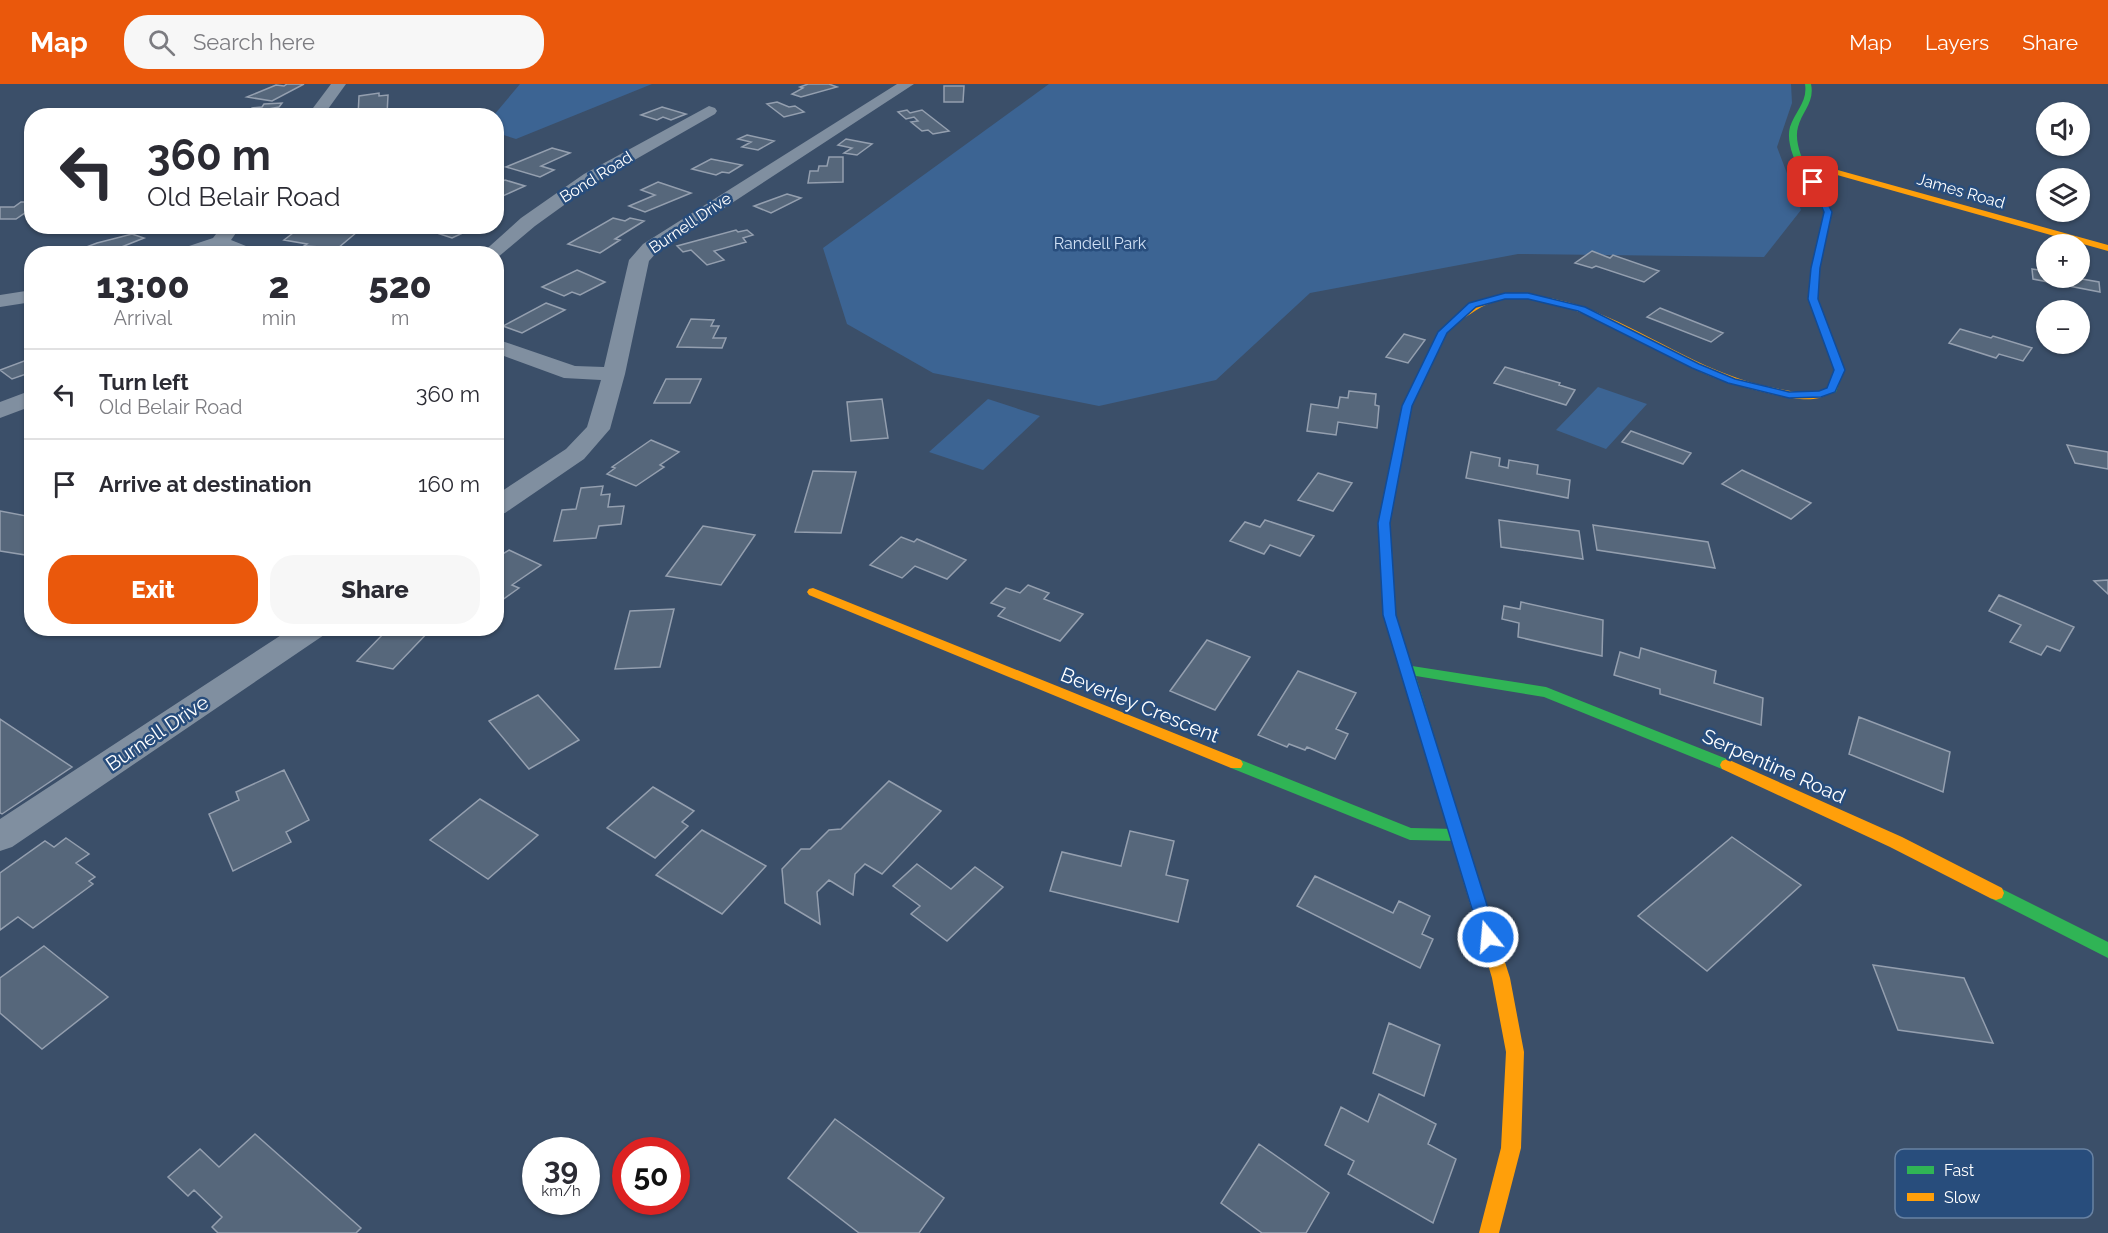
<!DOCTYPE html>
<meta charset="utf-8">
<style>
body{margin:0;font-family:Raleway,sans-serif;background:#f7f7f7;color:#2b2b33;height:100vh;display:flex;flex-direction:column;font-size:22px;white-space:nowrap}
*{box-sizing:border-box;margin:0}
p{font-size:20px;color:#7c7c81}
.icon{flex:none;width:33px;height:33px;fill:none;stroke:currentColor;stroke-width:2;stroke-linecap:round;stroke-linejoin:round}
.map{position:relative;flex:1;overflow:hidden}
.drawer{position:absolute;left:24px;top:162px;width:480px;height:390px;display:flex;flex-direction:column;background:#fff;border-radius:24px;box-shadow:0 2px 4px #0004}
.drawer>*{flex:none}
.banner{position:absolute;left:24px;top:24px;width:480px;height:126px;border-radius:24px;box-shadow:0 2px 4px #0004;background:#fff;color:#2b2b33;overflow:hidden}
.tools{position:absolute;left:2036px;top:18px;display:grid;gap:12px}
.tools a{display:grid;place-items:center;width:54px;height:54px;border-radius:50%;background:#fff;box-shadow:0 2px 4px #0004;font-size:30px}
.speed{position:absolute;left:522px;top:1053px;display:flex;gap:12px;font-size:30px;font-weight:700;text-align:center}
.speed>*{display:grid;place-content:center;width:78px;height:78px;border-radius:50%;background:#fff;box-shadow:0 2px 4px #0004;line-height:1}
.speed small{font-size:15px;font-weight:400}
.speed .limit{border:9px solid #d22;background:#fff;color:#111}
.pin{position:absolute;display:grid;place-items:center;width:51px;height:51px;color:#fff;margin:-26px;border-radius:12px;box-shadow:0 3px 9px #0006}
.me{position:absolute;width:66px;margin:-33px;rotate:343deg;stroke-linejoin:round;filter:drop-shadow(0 0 4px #0008)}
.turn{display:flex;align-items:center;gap:21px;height:126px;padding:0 24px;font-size:27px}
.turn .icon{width:78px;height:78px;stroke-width:2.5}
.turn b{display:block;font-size:42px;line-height:51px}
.eta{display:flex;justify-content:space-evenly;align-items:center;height:102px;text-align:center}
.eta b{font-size:36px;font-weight:800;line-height:42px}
.button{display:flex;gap:12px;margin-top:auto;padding:12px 24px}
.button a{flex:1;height:69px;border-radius:24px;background:#ea580c;color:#fff;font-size:24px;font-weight:800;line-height:69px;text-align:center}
.button a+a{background:#f7f7f7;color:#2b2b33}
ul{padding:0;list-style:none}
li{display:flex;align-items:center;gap:18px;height:90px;padding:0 24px;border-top:2px solid #e1e1e2}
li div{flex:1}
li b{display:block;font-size:22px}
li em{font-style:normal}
header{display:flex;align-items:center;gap:36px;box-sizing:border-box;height:84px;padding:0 30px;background:#ea580c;color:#fff}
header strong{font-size:28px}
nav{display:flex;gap:33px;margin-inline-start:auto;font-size:21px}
.search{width:420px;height:54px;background:#f7f7f7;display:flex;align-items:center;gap:15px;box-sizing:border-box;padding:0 21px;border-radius:24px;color:#7c7c81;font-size:22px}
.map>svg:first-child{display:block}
.green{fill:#3c6493}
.building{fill:#56677b;stroke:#949faf;stroke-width:1.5}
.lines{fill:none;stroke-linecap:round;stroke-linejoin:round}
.street{fill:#808fa0;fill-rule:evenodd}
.fast{fill:#30b455;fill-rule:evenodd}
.slow{fill:#ff9f0a;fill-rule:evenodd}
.route{fill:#1a73e8;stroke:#114b97;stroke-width:1.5}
.labels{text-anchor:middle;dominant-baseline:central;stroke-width:5;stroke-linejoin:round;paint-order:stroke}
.far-street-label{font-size:16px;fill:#fff;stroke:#284d7c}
.far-park-label{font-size:16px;fill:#d0e0f4;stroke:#284d7c}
.street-label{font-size:20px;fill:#fff;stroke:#284d7c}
.key{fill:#284d7c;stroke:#6882a3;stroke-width:1.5}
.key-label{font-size:16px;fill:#fff}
</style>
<header>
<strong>Map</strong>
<div class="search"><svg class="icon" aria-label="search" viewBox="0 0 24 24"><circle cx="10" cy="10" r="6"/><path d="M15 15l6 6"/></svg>Search here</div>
<nav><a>Map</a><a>Layers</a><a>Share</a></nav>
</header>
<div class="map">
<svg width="2108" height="1149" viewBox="0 0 2108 1149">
<rect width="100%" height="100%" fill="#3b4f69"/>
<path class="green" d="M520,0H652L516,55L497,49L496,32L494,31Z
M1049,0H1791L1792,19L1777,63L1801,126L1764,173L1518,170L1310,209L1216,296L1099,322L933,289L847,240L823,164Z
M1598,303L1647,320L1606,365L1556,346Z
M988,315L1040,332L983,386L929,368Z"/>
<path class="building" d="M287,0H304L272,17L247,13L276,1L284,2Z
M808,0H829L837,3L801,13L792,10L803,4L800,3Z
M944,2H964L963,18H944Z
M379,9V12L388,11L387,31L358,32L359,12Z
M777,18L789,23L795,22L804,28L784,33L767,20Z
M282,19L279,23L258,27L255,32H229L231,29L250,27L252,24L262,23L264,20Z
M662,23L686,30L671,36L663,33L657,36L641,31Z
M907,26L910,29L922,26L949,47L933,50L928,46L922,47L911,38L918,37L914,33L906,35L898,28Z
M747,51L774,57L758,66L742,63L751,58L738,55Z
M846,55L872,60L857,71L844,69L852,64L838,61Z
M552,64L570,69L541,82L554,86L540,93L506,83Z
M829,73H843V98L808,99L810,87H818L819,82H827Z
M711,75L742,81L729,89L722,88L716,91L692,85Z
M505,96L525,102L496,115V100Z
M658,98L691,109L645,128L629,122L655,111L641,106Z
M787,110L801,114L771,129L754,122Z
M21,118H32V124L16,135H0V123H14Z
M613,134L625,137L630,134L644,137L615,155L620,156L600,169L568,160Z
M335,142L363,143L338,164L304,162L307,160L284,156L297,146L317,147L321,143Z
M441,142H478L452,154L431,147Z
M736,146L738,148L747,146L753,151L743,154L746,158L714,167L724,176L707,181L691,166L683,168L677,162Z
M132,150L144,154L104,170H78L85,167L81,165L97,159Z
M1592,167L1610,174L1613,171L1659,187L1644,198L1596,182L1592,184L1575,179Z
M2032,185L2046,187V194H2076L2099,198L2100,208L2033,195Z
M577,186L605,198L580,211L572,208L564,212L542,203Z
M546,219L565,226L522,249L503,242Z
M1660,224L1723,249L1711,258L1647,233Z
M691,235L714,236L711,242H719L713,254H726L722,264L677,263Z
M1960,245L1991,254L1993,252L2032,264L2023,277L1999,270L1996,274L1949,259Z
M1404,250L1425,256L1408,279L1386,273Z
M32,274V288L12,295L0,286Z
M1505,283L1560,299L1559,301L1575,306L1566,321L1494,299Z
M666,295H701L690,319H654Z
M1349,307L1376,310L1375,321L1379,322L1377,344L1338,338L1336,351L1307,347L1311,320L1338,324L1340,313L1348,314Z
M882,315L888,354L851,357L847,318Z
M1631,347L1691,369L1683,380L1622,358Z
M651,356L679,368L660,381L664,383L636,402L607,390L615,384L612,383Z
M2067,361L2108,368V385L2075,379Z
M1471,368L1500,374L1499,382L1508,384L1509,376L1538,381L1537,390L1570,396L1568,414L1466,394Z
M1742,386L1811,419L1791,435L1722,400Z
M813,387L856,388L841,449L795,448Z
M1318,389L1352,399L1333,427L1298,416Z
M603,402L601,411L610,410L608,423L624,422L621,440L599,442L596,454L554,457L562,426L576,425L581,404Z
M0,427L32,433V472L0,467Z
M1265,436L1314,452L1300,472L1270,461L1264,470L1230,457L1245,438L1260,443Z
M1499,436L1579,447L1583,475L1501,463Z
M1593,441L1708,458L1715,484L1597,466Z
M703,442L755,451L721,501L666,492Z
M901,453L914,458L917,455L966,476L947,495L915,482L902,494L870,481Z
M509,466L541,481L512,501L519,504L498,519L496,474Z
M2108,496V510L2094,497Z
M1028,501L1049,509L1044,515L1083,530L1060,557L998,532L1005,524L991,519L1006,504L1020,509Z
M1999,511L2074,543L2060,567L2047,562L2041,571L2010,558L2021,541L1989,527Z
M1521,518L1603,536L1602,572L1518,553L1519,539L1502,535L1504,522L1520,525Z
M674,525L660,583L615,585L630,527Z
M389,544H432L393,585L357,577Z
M1207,556L1250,573L1215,626L1170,607Z
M1641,564L1716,587L1714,599L1763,614L1761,641L1660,610V605L1614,591L1620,568L1639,574Z
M1298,587L1356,609L1336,645L1348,650L1335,675L1307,663L1305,666L1289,660L1287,663L1258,651Z
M538,611L579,656L529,685L489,637Z
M1859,633L1950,668L1943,708L1849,670Z
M0,635L72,683L2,730L0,729Z
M284,686L309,736L286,748L291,758L233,787L209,730L239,716L236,708Z
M889,697L941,727L882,790L865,780L855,790L853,811L829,796L817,808L820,840L785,819L782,785L801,765H810L829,746L841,745Z
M653,703L694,727L682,738L688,742L655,774L607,744Z
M480,715L538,751L488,795L430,756Z
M702,746L766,782L722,830L656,791Z
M1130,747L1174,757L1166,791L1188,796L1178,838L1050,807L1062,768L1121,782Z
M1732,753L1801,801L1707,887L1638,832Z
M66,754L89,770L76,779L95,793L89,797L93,800L33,844L18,833L0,846V789L45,757L54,763Z
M917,780L951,805L975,783L1003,803L947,857L911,830L920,822L893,802Z
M1315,792L1393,829L1399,817L1430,832L1422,850L1433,855L1420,884L1297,822Z
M44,862L108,913L42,965L0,929V894Z
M1873,881L1964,894L1993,959L1898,946Z
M1389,939L1440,961L1424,1012L1373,989Z
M1379,1010L1436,1040L1428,1060L1456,1075L1433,1139L1348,1090L1354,1077L1325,1061L1341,1023L1368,1038Z
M835,1035L944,1114L919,1149H859L788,1094Z
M255,1050L361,1144L356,1149H218L212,1143L222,1133L194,1106L188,1112L168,1093L200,1065L219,1083Z
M1259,1060L1329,1109L1306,1149H1262L1221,1119Z"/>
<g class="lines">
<path class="street" d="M331,0H346L323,32H307Z
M897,0H914L657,168L649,177L625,290L610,345L584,375L505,429L496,431V411L566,365L587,343L601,296L564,294L496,269V255L575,282L604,283L629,176L643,160Z
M709,22L715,24L717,27L715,30L596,98L535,142L497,174L496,170H481L521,134L584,90Z
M222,142H241L231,156L256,166L258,170H231L219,165L205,170H175L177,166L213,154Z
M32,206V218L0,223V211Z
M32,306V322L0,334V318Z
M292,544H328L324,551L12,763L0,767V735Z"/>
<path class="fast" d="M1805,0H1811C1815,18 1802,27 1798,43C1791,68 1820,107 1832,128L1819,184L1818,215L1844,286L1836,308L1824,312L1819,309L1827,304L1834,286L1808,215L1811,184L1824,128C1812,107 1783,68 1790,43C1795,27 1808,18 1805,0Z
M1458,230L1466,232L1447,249L1412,322L1390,439L1396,531L1412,582L1546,603L1732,677L1734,681L1732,685H1722L1544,613L1416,592L1449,701L1447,705L1442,707L1437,705L1384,531L1378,439L1402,322L1438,248Z
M1236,674L1411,744L1457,745L1463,747L1465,751L1463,755L1457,757L1410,756L1231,684L1229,680L1231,676Z
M1996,802L2108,858V874L1990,814L1988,809L1990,804Z"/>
<path class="slow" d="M1802,81L1834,85L2108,161V167L1830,89L1802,85Z
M1516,209C1539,212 1561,215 1583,223C1646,246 1699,287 1765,302C1785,306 1803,311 1824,306L1829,309C1816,320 1792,314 1776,311C1751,305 1725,299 1701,288C1649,264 1546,194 1488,220C1480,223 1472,229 1464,234L1456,232L1483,215Z
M813,504L1241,676L1243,680L1241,684H1231L809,511L807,508L809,505Z
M1727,675L1902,753L2002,804L2004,809L2002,814L1996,816L1990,814L1890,763L1722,685L1720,681L1722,677Z
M1442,695L1447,697L1449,701L1510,894L1524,968L1521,1064L1499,1149H1479L1501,1064L1506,968L1492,894L1435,701L1437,697Z"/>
</g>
<path class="route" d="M1810,96H1815L1832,128L1820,184L1818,215L1845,286L1835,308L1821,313L1789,314L1728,299L1692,284L1578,227L1528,215H1505L1476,223L1447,249L1412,322L1390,439L1396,531L1497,853L1494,858L1488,860L1482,858L1383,531L1378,439L1402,322L1438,248L1469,219L1505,209H1528L1585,223L1699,280L1735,295L1789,308L1819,307L1827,304L1834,286L1808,215L1811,184L1824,128Z"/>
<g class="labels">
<g class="far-street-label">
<text transform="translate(596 93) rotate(-32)">Bond Road</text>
<text transform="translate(1961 107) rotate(16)">James Road</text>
<text transform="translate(690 139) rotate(-34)">Burnell Drive</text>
</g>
<g class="far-park-label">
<text x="1100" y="159">Randell Park</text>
</g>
<g class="street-label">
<text transform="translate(1140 621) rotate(22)">Beverley Crescent</text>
<text transform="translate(157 649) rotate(-34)">Burnell Drive</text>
<text transform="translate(1774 682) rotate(24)">Serpentine Road</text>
</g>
</g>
<rect x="1895" y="1065" width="198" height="69" rx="9" class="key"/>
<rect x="1907" y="1082" width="27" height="8" fill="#30b455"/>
<rect x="1907" y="1109" width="27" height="8" fill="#ff9f0a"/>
<g class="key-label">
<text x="1944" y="1092">Fast</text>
<text x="1944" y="1119">Slow</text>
</g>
</svg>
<div class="tools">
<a><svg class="icon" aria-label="sound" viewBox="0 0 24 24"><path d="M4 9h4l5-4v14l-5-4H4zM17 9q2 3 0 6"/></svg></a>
<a><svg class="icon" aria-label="layers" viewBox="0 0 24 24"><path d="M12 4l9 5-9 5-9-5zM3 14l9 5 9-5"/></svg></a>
<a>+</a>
<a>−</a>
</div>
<div class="speed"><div>39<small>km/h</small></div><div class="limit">50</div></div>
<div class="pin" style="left:1813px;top:98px;background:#d93025"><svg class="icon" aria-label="arrive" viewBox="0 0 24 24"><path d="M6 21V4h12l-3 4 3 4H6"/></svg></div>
<svg class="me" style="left:1488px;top:853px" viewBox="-20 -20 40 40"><circle r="17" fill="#1a73e8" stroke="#fff" stroke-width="3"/><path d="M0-11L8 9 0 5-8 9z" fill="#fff"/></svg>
<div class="banner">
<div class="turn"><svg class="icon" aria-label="left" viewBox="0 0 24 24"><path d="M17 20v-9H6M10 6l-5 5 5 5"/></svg><div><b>360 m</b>Old Belair Road</div></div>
</div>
<section class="drawer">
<div class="eta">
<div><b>13:00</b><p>Arrival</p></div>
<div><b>2</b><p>min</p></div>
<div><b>520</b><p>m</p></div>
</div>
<ul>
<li><svg class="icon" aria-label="left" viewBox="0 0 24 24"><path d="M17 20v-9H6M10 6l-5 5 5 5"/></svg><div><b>Turn left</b><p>Old Belair Road</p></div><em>360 m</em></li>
<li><svg class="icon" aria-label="arrive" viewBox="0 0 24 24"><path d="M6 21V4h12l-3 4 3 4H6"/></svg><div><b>Arrive at destination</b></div><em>160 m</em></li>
</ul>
<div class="button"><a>Exit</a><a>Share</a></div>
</section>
</div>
